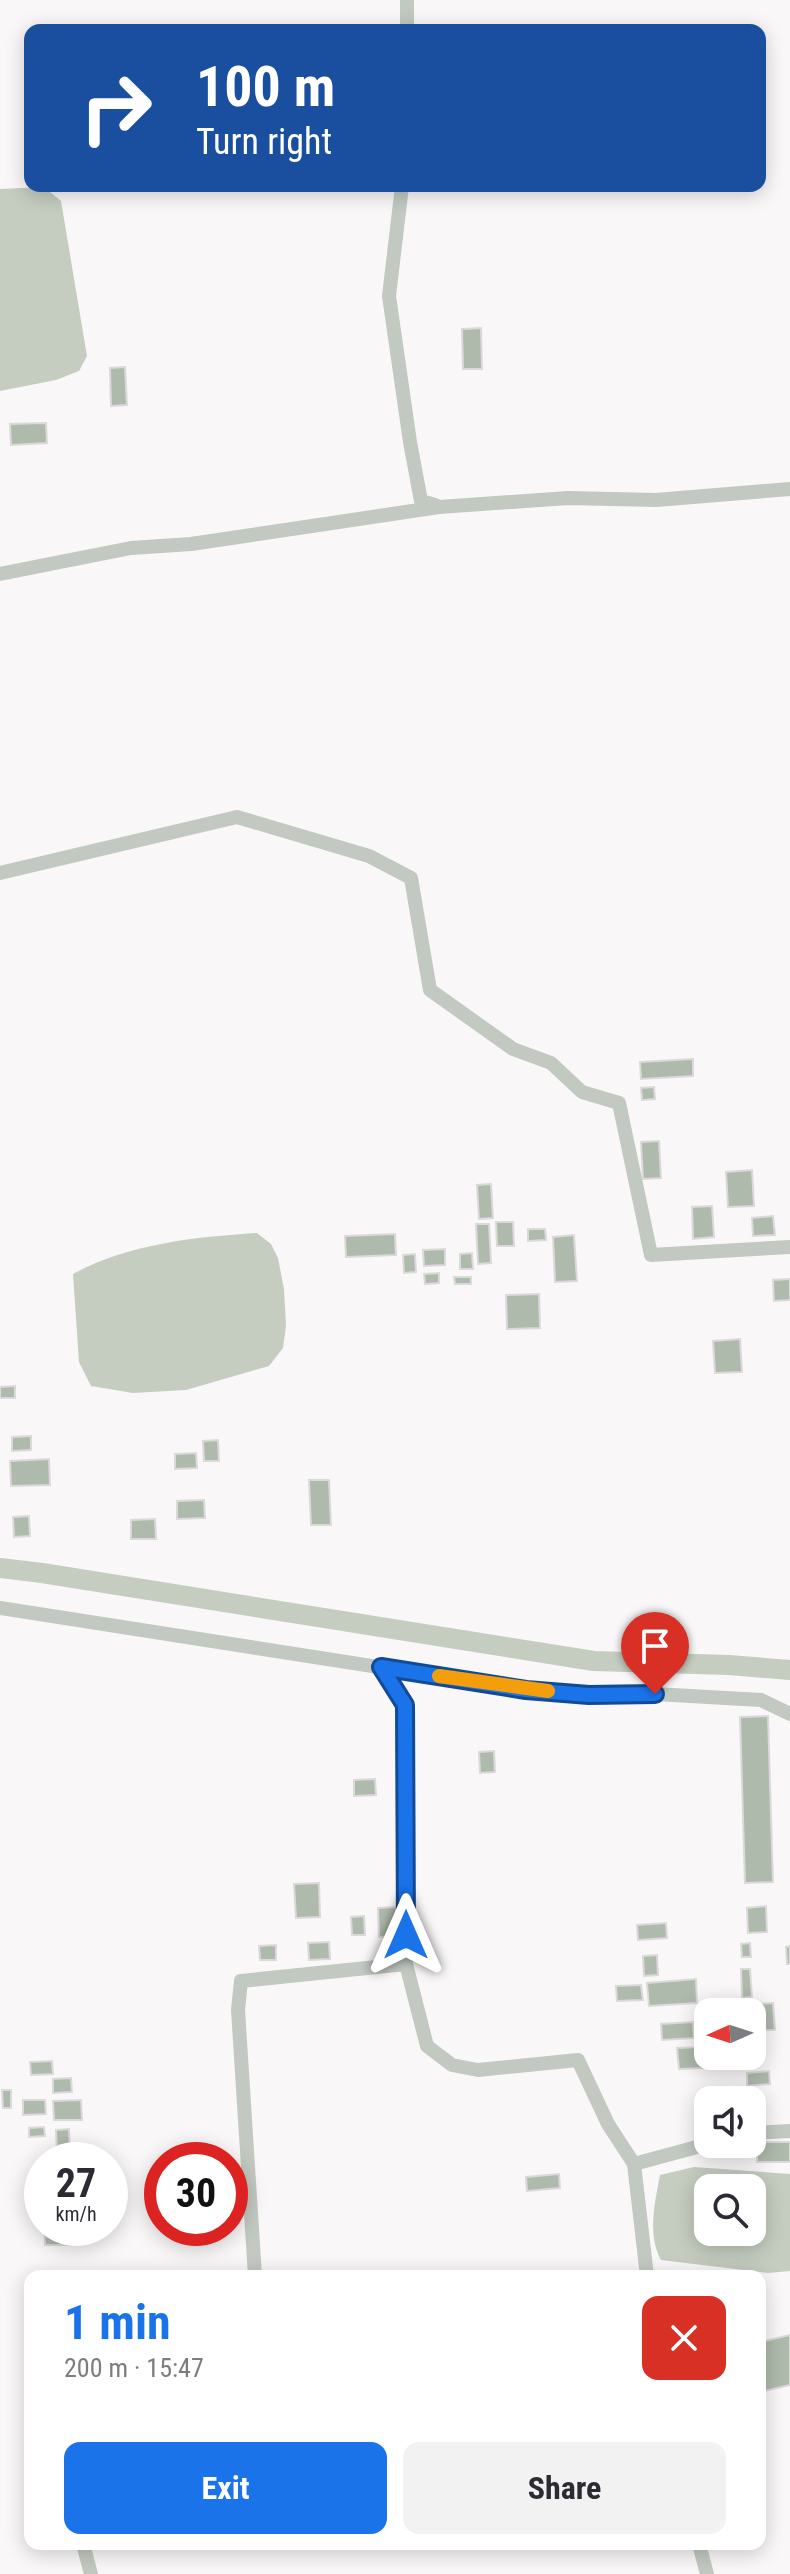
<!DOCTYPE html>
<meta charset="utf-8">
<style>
body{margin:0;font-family:"Roboto Condensed",sans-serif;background:#f2f2f3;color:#2b2b33;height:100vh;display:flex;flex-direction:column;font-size:30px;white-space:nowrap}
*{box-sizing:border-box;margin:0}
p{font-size:26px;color:#7c7c81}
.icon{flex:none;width:44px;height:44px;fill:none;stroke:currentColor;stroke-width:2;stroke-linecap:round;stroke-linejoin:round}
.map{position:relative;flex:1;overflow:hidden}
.drawer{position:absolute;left:24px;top:2270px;width:742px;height:280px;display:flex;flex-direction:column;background:#fff;border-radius:16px;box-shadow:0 4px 20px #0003}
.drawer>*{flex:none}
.guide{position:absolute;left:24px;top:24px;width:742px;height:168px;border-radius:16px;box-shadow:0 4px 20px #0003;background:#1a4fa0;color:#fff;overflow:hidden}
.needle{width:52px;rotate:267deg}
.controls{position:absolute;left:694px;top:1998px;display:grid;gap:16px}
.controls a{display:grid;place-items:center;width:72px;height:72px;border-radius:16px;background:#fff;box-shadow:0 4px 20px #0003;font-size:40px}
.speed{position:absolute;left:24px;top:2142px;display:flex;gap:16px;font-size:40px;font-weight:700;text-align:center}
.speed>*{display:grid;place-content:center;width:104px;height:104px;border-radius:50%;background:#fff;box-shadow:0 4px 20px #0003;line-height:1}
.speed small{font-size:20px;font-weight:400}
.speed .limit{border:12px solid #d22;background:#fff;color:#111}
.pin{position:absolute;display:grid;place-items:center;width:68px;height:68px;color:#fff;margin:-82px -34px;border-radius:50% 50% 50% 0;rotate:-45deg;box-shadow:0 0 8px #0007}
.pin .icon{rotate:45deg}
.me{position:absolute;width:88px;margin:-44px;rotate:0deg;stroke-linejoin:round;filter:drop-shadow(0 0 6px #0008)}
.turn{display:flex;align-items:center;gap:28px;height:168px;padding:0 40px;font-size:36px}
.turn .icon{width:104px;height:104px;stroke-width:2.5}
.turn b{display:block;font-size:56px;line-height:68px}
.round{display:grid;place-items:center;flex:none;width:84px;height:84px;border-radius:16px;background:#f2f2f3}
.headline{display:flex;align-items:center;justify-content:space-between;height:136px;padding:0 40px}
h1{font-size:48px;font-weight:700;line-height:60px;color:#1a73e8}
.button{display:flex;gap:16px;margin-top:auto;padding:16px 40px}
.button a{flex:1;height:92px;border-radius:16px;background:#1a73e8;color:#fff;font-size:32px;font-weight:700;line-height:92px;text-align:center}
.button a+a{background:#f2f2f3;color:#2b2b33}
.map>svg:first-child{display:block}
.water{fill:#c4cdbf;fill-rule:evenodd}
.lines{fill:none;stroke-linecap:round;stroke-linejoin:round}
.canal{stroke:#c4cdbf;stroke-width:20}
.building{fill:#aebaab;stroke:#dbd9da;stroke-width:2}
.street{stroke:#c1c9c0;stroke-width:14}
.route-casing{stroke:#114b97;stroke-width:20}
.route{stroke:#1a73e8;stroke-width:14}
.slow{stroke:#f59e0b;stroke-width:14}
</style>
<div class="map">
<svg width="790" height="2574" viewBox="0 0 790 2574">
<rect width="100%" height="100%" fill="#f9f7f8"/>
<path class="water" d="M44,187L61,201L87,356L79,371L56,380L0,391V189Z
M257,1233L271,1244L278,1258L284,1289L286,1326L283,1348L269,1366L186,1390L133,1393L91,1386L79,1362L73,1274C128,1244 195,1237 257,1233Z
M694,2167L790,2174V2271L768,2273L661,2260C647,2235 655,2202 660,2175ZM708,2188H752V2232H708Z"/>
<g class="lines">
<path class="canal" d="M0,1568L42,1573L594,1661L729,1665L790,1670"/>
</g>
<path class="building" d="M481,328L482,369H463L462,329Z
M125,367L127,405L111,406L110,368Z
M46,423L47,443L11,445L10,424Z
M693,1059V1076L641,1079L640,1062Z
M654,1087L655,1099L642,1100L641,1088Z
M659,1141L661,1178L643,1179L641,1142Z
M752,1170L754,1206L728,1207L726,1172Z
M491,1184L493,1218L479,1219L477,1185Z
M712,1206L714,1237L693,1239L692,1207Z
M773,1216L775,1235L753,1236L752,1218Z
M496,1222H513L514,1246H497Z
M476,1224H489L491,1263L478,1264Z
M528,1229H545L546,1240L528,1241Z
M395,1234L396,1255L346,1257L345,1236Z
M574,1235L577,1281L555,1282L553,1237Z
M445,1249V1265L424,1266L423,1250Z
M472,1253L473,1269H460V1254Z
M415,1254L416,1272L404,1273L403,1255Z
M439,1273V1283L425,1284L424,1274Z
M454,1277H471V1284H455Z
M790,1279V1300L774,1301L773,1280Z
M539,1294L540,1328L507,1329L506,1295Z
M740,1339L742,1372L715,1373L713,1341Z
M15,1386V1398H0V1387Z
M31,1436V1450L12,1451V1437Z
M218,1440L219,1461H204L203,1441Z
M196,1453L197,1468L175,1469V1454Z
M49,1459L50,1485L11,1486L10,1461Z
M309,1480H329L331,1525H311Z
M204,1500L205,1518L177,1519V1501Z
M29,1516L30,1536L14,1537L13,1517Z
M155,1519L156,1539H131V1520Z
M768,1716L773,1882L745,1883L740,1717Z
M494,1751L495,1772L480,1773L479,1752Z
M375,1779L376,1795L354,1796V1780Z
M319,1883L320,1917L296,1918L294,1884Z
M766,1906L767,1932L748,1933L747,1908Z
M396,1907L397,1936L379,1937L378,1908Z
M364,1916L365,1935H352L351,1917Z
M666,1923L667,1938L638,1940L637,1925Z
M329,1942L330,1959L309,1960L308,1943Z
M750,1943L751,1957H742L741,1944Z
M276,1945V1960H260L259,1946Z
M790,1946V1964H787L786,1947Z
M657,1955L658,1975L644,1976L643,1956Z
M741,1969H750L752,1997L742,1998Z
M696,1979L697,2003L649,2006L647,1983Z
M641,1985L643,2000L617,2001L616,1986Z
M773,2003L775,2030H758L756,2004Z
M693,2022L694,2038L662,2040L661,2024Z
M702,2047L704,2068L679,2069L677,2048Z
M719,2059L720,2068L708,2069V2060Z
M52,2061L53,2074L31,2075L30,2062Z
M769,2071L770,2084L747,2086V2073Z
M71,2078L72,2092L53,2093V2079Z
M2,2090H11V2108H3Z
M23,2100H45L46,2114L23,2115Z
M81,2100L82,2120H54L53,2101Z
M44,2127L45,2136L29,2137V2128Z
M69,2129L70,2153L57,2154L56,2130Z
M757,2142H790V2162H757Z
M559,2174L560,2188L527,2191L526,2177Z
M44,2228H70V2245H45Z
M790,2335V2385L760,2392V2342Z"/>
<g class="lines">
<path class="street" d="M407,0V30
M402,186L389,296L410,442L421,501L435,505
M0,574L131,548L191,544L439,507L568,498L656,500L790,489
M0,873L237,817L369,856L411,878L430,990L513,1049L551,1063L582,1092L619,1103L651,1255L790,1247
M0,1608L526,1690L589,1695L655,1694L761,1700L790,1714
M381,1667L405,1705L406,1964L427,2046L452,2065L478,2070L578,2060L608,2124L634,2164L708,2144
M752,2133L790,2131
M634,2164L647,2276
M255,2276L238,2010L241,1981L406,1964
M83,2544L91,2574
M699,2544L707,2574"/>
</g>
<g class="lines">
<g class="route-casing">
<path id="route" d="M406,1935L405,1705L381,1667L526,1690L589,1695L655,1694"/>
</g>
<use href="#route" class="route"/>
<path class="slow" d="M439,1676L548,1691"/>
</g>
</svg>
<div class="controls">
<a><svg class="needle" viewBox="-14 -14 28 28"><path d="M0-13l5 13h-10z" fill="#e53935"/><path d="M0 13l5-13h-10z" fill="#7c7c81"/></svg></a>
<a><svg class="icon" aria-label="sound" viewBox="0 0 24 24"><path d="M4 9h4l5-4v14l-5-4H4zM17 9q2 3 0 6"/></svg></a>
<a><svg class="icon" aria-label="search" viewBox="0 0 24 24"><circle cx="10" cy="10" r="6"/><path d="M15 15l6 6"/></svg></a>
</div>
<div class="speed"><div>27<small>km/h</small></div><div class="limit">30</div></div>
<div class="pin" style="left:655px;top:1694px;background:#d93025"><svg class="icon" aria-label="arrive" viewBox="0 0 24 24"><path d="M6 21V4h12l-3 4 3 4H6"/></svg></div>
<svg class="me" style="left:406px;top:1935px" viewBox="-20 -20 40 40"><path d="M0-17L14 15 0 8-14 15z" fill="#1a73e8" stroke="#fff" stroke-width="4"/></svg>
<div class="guide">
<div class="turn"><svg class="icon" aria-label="right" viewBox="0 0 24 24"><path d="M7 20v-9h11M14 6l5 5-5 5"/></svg><div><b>100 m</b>Turn right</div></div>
</div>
<section class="drawer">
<div class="headline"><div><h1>1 min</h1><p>200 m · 15:47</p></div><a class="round" style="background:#d93025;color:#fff"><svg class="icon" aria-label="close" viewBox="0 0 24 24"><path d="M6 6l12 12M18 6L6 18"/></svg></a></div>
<div class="button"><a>Exit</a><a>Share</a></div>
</section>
</div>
